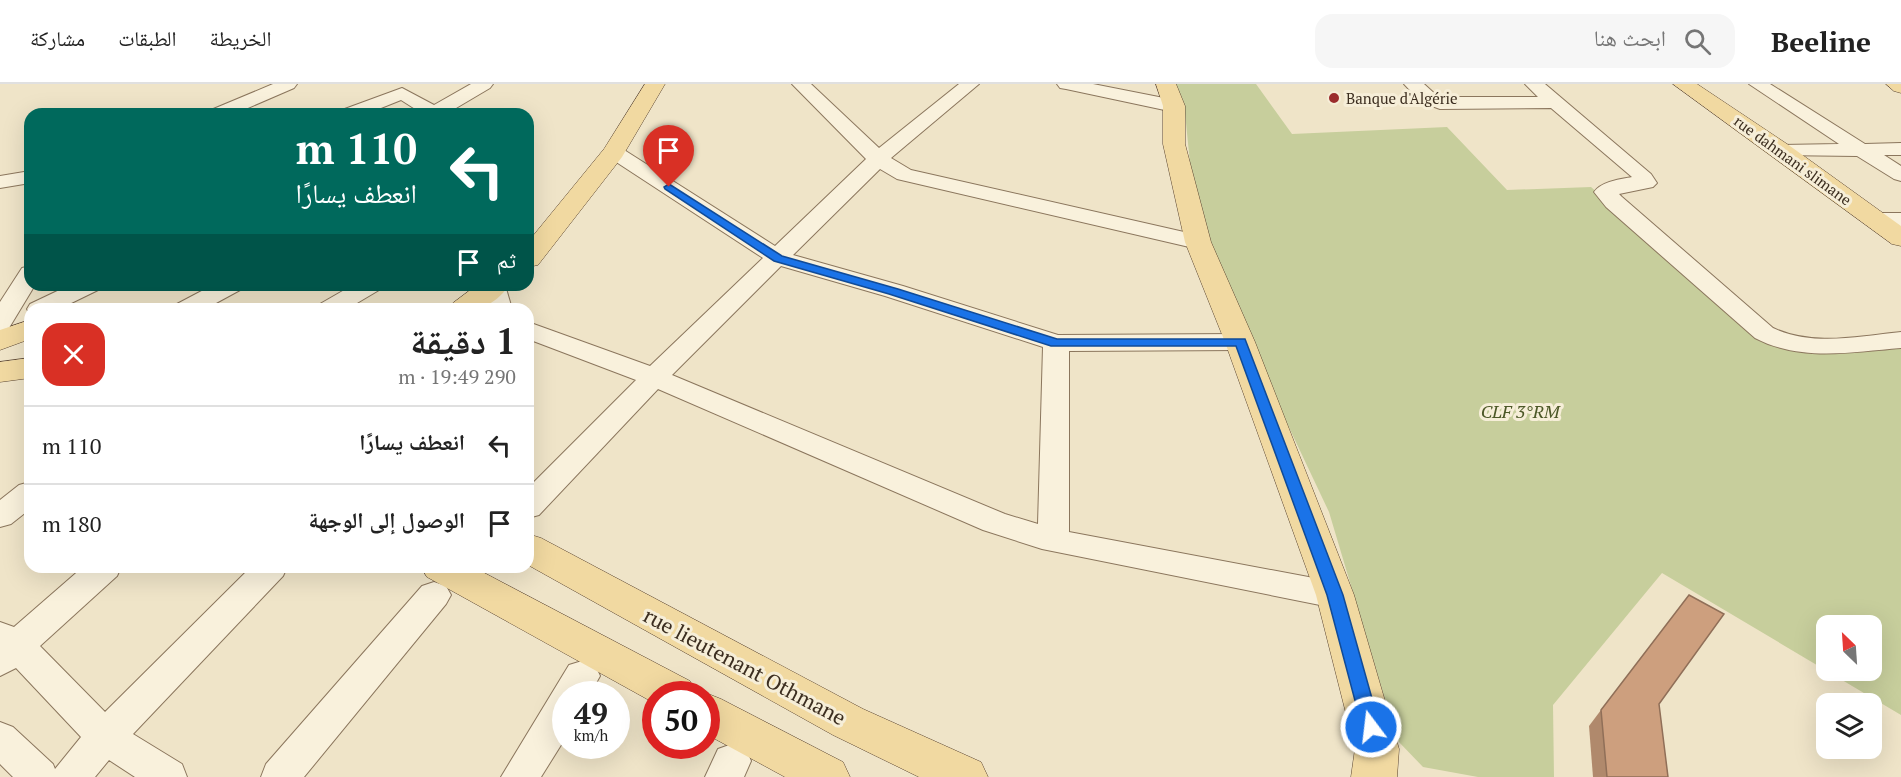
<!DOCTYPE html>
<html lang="ar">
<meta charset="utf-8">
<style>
body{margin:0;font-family:"PT Serif","Noto Naskh Arabic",serif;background:#f6f6f6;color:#222;direction:rtl;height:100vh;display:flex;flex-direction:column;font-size:22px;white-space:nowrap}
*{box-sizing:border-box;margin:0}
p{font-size:20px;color:#767676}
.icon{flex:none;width:33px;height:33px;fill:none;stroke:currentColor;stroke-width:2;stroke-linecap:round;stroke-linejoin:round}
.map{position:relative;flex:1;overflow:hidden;direction:ltr}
.drawer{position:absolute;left:24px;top:219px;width:510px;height:270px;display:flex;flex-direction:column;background:#fff;border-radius:18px;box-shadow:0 6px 24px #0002;direction:rtl}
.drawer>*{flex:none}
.banner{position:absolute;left:24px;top:24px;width:510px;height:183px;border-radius:18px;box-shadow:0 6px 24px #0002;direction:rtl;background:#00695c;color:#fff;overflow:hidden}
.needle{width:39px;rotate:335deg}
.fabs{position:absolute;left:1816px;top:531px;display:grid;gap:12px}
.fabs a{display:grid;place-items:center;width:66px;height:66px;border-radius:12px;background:#fff;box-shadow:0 6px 24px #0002;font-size:30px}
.speed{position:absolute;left:552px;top:597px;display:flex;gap:12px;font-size:30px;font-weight:700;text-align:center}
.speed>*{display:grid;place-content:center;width:78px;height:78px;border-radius:50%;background:#fff;box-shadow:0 6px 24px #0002;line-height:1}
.speed small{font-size:15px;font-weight:400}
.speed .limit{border:9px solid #d22;background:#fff;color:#111}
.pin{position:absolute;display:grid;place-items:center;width:51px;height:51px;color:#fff;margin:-62px -26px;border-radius:50% 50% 50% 0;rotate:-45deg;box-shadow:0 0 6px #0007}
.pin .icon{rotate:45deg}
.me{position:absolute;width:66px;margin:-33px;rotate:345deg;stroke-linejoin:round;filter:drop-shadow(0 0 4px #0008)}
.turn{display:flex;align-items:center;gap:21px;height:126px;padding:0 18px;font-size:27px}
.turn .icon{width:78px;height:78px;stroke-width:2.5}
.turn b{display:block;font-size:42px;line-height:51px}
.then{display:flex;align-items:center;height:57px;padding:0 18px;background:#0003;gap:12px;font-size:22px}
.round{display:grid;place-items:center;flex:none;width:63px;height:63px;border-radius:18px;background:#f6f6f6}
.headline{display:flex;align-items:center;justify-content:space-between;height:102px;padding:0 18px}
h1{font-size:36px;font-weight:700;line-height:45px}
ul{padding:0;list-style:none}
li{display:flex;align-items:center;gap:18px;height:78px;padding:0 18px;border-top:2px solid #e0e0e0}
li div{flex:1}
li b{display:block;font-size:22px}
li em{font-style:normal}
header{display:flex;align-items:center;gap:36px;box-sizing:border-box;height:84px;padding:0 30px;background:#fff;border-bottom:2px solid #e0e0e0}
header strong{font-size:28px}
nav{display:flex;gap:33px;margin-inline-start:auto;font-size:21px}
.search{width:420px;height:54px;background:#f6f6f6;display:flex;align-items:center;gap:15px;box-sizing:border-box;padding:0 21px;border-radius:18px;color:#767676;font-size:22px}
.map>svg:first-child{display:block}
.green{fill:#c7ce9c;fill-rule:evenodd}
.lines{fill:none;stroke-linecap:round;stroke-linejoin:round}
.minor-casing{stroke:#8b765d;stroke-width:2}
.major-casing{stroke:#5a4431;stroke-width:1}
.minor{fill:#f9f1dc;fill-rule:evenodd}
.major{fill:#f1d9a1;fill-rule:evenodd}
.wall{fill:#b0896c}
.building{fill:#cd9f7e;stroke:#906f58;stroke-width:1.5}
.route{fill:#1a73e8;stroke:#114b97;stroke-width:1.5}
.poi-dot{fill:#9b2c2c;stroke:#f6eed8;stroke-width:2}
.labels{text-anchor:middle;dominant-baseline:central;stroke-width:6;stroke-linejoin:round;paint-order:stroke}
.far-poi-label{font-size:15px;fill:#3c2e20;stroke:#f6eed8;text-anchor:start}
.far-street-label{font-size:15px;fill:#3c2e20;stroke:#f6eed8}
.park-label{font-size:18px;font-style:italic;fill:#4c5827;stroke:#f6eed8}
.near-street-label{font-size:21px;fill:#3c2e20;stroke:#f6eed8}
</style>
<header>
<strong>Beeline</strong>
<div class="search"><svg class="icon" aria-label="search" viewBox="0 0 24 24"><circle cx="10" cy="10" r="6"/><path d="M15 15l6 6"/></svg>ابحث هنا</div>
<nav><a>الخريطة</a><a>الطبقات</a><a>مشاركة</a></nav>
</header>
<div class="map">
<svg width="1901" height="693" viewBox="0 0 1901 693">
<rect width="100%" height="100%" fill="#efe4c8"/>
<path class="green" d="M1176,0H1256L1292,50L1447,43L1507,106L1591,103L1761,255L1796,268L1901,263V631L1662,489L1553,621L1554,693H1478L1423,683L1397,656L1329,428L1224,206L1193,109L1184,19ZM1827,542H1872V586H1827Z"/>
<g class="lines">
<g class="minor-casing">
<path id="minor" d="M273,0H297L294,4L234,30H209L211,26Z
M471,0H493L490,4L446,30H423L401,16L366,30H340L342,26L402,4L434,21Z
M792,0H811L879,64L959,0H979L891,74L911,86L1206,153L1209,158L1206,163L1198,165L897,95L880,85L793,171L903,202L1058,251L1240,250L1249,252L1253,258L1249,264L1240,266L1069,267V448L1335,498L1347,502L1352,511L1347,520L1335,524L1042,465L983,446L658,305L539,431L528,434V404L636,296L528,255V238L650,282L763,174L607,72L604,68L607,64H621L775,162L866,75ZM781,182L885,212L1043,263L1038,440L1005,430L672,291Z
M1057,0H1093L1174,16L1181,18L1183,22L1181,26L1174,28L1066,5L1060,4Z
M1404,0H1424L1435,10L1443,13H1538L1525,0H1545L1651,90L1657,99L1653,103L1619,110L1622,113L1773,244C1813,263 1859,252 1901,248V264C1851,268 1801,278 1755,254L1606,123L1594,108C1602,97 1621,95 1632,93L1551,24L1440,25L1421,18Z
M1749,0H1770L1865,60L1901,59V71H1884L1901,82V97L1894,95L1857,72L1775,71L1772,67L1775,63L1782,61L1839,60Z
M30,87V99L0,104V92Z
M1876,129H1901V143L1868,141L1865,136L1868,131Z
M30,182V201H35L9,244L0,247V218L22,184Z
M70,201H101L98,206L59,225H30V230L27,225L30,220Z
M213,201H243L240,206L205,225H174L177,220Z
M353,201H382L379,206L347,225H317L320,220Z
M481,201H505L512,225H488Z
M30,398V425L11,440L0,443V416L19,401Z
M83,483H121L117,492L40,562L105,628L251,483H287L283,492L133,650L182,680L187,693H135L109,676L95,693H13L0,680V638L13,643L53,680L55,685L81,653L16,584L0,592V538L14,543Z
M434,498L446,502L451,511L446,520L304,693H261L266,680L422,502Z
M582,577L595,581L600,592L590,610H566V653L541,693H501L569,581Z
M732,660L746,665L751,677L744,693H705L718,665Z"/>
</g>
<g class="major-casing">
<path id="major" d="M645,0H665L622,73L538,181L528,183V158L604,65Z
M1156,0H1176L1185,22V60L1211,158L1255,258L1354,511L1399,665L1397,693H1351L1355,665L1316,511L1225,258L1185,158L1163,60V22Z
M1673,0H1697L1790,62L1901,142V162L1892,160Z
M1886,0H1901V9L1894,7Z
M477,201H509C492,226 476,225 449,225L453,219Z
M30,236V255L0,266V246Z
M30,274V294L0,298V278Z
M528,450L541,454L863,625L981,678L988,693H919L833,651L528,481Z
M421,483H473L690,597L696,610H656V620L427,493Z
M706,609L721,615L843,678L850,693H785L706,650V610H703Z"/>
</g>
<use href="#minor" class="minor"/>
<use href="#major" class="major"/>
</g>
<path class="wall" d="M1659,620L1668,693H1593L1589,642L1601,626Z"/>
<path class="building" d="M1689,511L1724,530L1659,620L1668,693H1607L1601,626Z"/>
<path class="route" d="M669,100L782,172L898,205L1057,255H1245L1343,511L1380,643L1377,648L1371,650L1365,648L1362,643L1327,511L1236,262H1051L889,210L774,177L665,105L664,103Z"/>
<circle class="poi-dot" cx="1334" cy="14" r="6"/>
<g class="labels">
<g class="far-poi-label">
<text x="1346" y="14">Banque d'Algérie</text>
</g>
<g class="far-street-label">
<text transform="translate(1793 76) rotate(36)">rue dahmani slimane</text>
</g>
<g class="park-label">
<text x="1520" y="327">CLF 3°RM</text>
</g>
<g class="near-street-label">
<text transform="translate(745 582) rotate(28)">rue lieutenant Othmane</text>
</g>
</g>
</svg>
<div class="fabs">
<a><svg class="needle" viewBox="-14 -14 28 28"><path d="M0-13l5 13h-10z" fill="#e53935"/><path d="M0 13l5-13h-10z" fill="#767676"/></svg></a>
<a><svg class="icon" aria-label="layers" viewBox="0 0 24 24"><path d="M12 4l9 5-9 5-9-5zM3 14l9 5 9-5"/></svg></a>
</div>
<div class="speed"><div>49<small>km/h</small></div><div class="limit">50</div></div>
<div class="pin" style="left:669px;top:103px;background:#d93025"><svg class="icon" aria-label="arrive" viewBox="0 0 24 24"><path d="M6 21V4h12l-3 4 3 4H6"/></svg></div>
<svg class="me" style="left:1371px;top:643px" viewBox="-20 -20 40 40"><circle r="17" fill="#1a73e8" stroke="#fff" stroke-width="3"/><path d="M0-11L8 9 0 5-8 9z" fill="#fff"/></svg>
<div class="banner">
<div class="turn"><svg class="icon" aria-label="left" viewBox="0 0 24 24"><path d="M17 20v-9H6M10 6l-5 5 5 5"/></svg><div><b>110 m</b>انعطف يسارًا</div></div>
<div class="then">ثم<svg class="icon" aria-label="arrive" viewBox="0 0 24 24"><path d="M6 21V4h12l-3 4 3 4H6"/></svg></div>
</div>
<section class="drawer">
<div class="headline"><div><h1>1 دقيقة</h1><p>290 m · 19:49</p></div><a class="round" style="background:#d93025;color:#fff"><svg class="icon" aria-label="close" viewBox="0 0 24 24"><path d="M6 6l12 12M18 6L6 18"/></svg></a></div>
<ul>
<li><svg class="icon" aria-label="left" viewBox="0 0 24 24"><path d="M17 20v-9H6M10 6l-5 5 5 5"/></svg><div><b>انعطف يسارًا</b></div><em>110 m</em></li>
<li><svg class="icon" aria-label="arrive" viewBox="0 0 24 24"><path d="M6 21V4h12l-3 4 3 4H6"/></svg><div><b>الوصول إلى الوجهة</b></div><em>180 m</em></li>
</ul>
</section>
</div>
